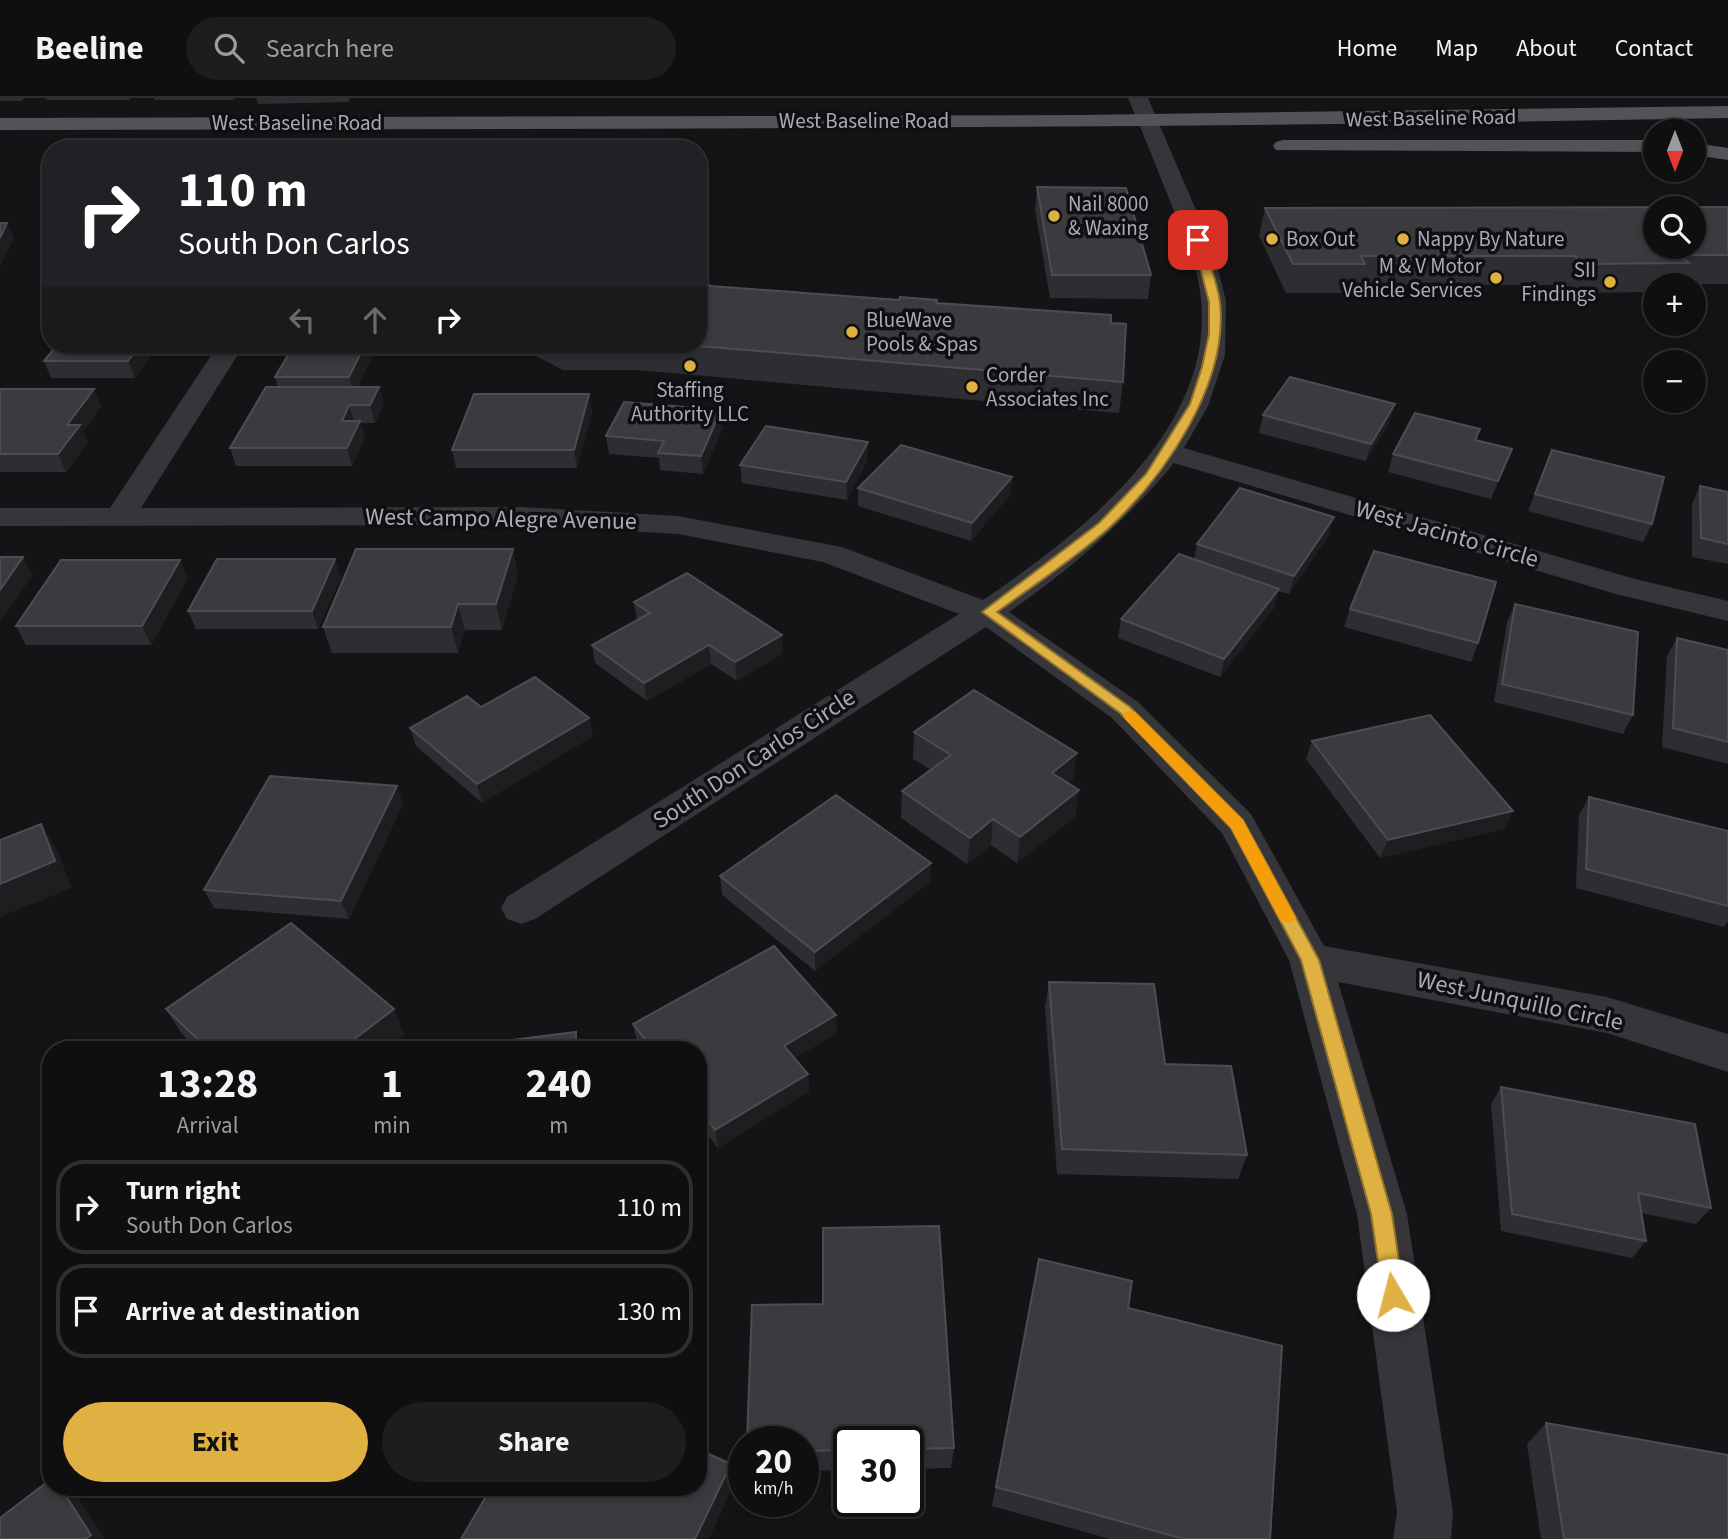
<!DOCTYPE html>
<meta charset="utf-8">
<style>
body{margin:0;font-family:"Source Sans 3",sans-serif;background:#1d1d1e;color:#f1f3f6;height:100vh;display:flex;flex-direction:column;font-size:26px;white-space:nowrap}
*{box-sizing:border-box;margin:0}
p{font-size:23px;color:#9b9c9f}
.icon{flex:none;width:38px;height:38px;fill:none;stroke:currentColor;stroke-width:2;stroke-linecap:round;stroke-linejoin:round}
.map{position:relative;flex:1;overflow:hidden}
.side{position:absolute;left:42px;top:943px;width:665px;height:455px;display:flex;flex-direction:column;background:#0f0f10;border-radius:28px;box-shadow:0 4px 10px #0003,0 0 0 2px #2f2f30}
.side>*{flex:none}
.hud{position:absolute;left:42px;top:42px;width:665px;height:214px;border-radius:28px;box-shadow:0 4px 10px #0003,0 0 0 2px #2f2f30;background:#202124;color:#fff;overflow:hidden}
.needle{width:46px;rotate:180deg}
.fabs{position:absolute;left:1643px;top:21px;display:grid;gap:14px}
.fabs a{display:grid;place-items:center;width:63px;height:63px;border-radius:50%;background:#0f0f10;box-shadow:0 4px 10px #0003,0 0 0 2px #2f2f30;font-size:35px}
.speed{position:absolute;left:728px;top:1328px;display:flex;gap:14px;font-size:35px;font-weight:700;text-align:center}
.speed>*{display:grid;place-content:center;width:91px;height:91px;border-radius:50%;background:#0f0f10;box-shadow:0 4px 10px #0003,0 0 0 2px #2f2f30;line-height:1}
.speed small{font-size:18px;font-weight:400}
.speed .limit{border:4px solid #111;border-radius:10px;background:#fff;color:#111}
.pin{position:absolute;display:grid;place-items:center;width:60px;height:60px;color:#fff;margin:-30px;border-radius:14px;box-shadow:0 4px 10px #0006}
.me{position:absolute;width:77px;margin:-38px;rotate:352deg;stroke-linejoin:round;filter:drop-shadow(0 0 5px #0008)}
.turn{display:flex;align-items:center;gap:24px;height:147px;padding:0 21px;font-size:32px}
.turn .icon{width:91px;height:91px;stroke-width:2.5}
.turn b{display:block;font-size:49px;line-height:60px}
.lanes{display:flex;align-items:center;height:66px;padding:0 21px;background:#0003;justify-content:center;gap:35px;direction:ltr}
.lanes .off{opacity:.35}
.eta{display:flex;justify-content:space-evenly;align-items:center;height:119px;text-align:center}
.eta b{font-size:42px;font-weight:700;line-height:49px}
.primary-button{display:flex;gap:14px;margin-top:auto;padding:14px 21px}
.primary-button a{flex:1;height:80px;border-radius:42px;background:#dfb143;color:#111;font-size:28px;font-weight:700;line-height:80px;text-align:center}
.primary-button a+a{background:#1d1d1e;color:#f1f3f6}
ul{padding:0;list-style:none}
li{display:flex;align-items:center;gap:21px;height:94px;margin:0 14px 10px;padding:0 7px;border:4px solid #2f2f30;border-radius:28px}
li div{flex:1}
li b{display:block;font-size:26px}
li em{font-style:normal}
header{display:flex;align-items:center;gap:42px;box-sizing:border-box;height:98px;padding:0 35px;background:#0f0f10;border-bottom:2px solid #2f2f30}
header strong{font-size:33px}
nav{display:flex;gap:38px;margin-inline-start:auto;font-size:24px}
.search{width:490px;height:63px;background:#1d1d1e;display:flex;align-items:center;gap:18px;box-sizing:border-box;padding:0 24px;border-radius:38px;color:#9b9c9f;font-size:26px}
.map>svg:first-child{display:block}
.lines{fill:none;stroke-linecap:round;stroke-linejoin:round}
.minor{fill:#36363a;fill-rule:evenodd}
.major{fill:#525359;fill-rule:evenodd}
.wall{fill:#2e2d31}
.shaded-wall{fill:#1e1e20}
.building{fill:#3b3b3f;stroke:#4c4c52;stroke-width:2;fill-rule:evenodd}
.route{fill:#dfb143;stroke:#91732c;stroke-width:2}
.slow{fill:#f59e0b}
.poi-dot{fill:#dfb143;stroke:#0f0f11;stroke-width:2.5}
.labels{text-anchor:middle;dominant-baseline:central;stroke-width:7;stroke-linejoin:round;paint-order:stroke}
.far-street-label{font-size:21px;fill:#a8abb5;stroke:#0f0f11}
.far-poi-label{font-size:21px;fill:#a8abb5;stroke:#0f0f11;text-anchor:start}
.street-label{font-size:24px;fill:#a8abb5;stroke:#0f0f11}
</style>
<header>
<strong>Beeline</strong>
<div class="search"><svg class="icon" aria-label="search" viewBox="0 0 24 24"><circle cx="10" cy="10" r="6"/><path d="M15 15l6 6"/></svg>Search here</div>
<nav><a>Home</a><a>Map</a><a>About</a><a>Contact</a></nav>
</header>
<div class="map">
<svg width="1728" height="1441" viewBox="0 0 1728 1441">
<rect width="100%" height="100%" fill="#141416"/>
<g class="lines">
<path class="minor" d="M1128,0H1148L1213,152L1226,203L1225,257L1208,308L1184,350L1635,481L1728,503V523L1616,496L1174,365C1125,424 1071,471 1009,514L1138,604L1251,716L1324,848L1607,899L1728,936V974L1607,935L1338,884L1407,1116L1453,1414L1451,1441H1393L1397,1414L1357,1116L1289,862L1222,735L1112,620L986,529L535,821L521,826L507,821L501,810L507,799L959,516L823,464L678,436L522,427L0,428V410H110L218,247H244L141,410L522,409L678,418L842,449L983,502C1082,435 1220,329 1200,193C1196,162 1182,133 1170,103C1156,69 1143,34 1128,0Z"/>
<path class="major" d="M1728,8V20C1152,31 576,31 0,32V20L1080,17Z
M1283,42H1656V54L1276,52L1273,48L1276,44Z
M1694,45L1728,50V62L1694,57Z"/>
</g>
<path class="wall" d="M0,0H24L21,3H0Z
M46,0H131L129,2H47Z
M154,0H234L233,2H154Z
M256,0H350L348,4L258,6Z
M1037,89L1151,177L1148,201L1050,200L1035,111Z
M1728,109V186H1680L1679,187H1656V194L1570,195L1564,187H1360L1358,195H1286L1259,138L1265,110Z
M711,188L937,205L1111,225L1123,284L1119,315L637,272H563L532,256L530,247H698Z
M57,247H159L135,280H51L44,263Z
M294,247H409L407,250H377L357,289H379L384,306L375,325H360L365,340L352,368H236L230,350L278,289L275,279Z
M0,291H94L101,309L83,334L88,345L66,374H0Z
M589,296L592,314L577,370H456L452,352Z
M721,312L723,329L703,376L660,372L659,360L609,356L606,338Z
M1263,317L1390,323L1366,363L1259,335Z
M1476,342L1512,351L1491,401L1388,374L1393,356Z
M868,344V361L847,402L742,385L740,367Z
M1552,352L1652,426L1643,444L1528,413Z
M1012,379L1010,397L971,443L858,408V390Z
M1700,388L1728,394V466L1692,459V406Z
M1329,437L1289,496L1278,493L1274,510L1220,579L1118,540L1121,521L1194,461L1197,446Z
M513,451L518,477L502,532H465L458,555H332L323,529Z
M335,461L341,479L318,531H196L188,513Z
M188,480L151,547H26L16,528Z
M634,504L783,555L737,583L711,566L647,603L595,565L592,547L637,522Z
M1515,506L1633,617L1623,636L1494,604L1507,524Z
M1350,511L1478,545L1471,564L1344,529Z
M1677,540L1728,552V666L1662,649L1667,558Z
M481,609L589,620L593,638L482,705L416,648L410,630Z
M914,634L1073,682L1068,686L1079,692L1075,719L1017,765L991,747L967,766L901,720L902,693L931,672L913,661Z
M1312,643L1513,713L1504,731L1380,760L1306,661Z
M1589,699L1728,733V823L1724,829L1576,790L1579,717Z
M403,706L349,821L214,810L204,792Z
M931,765L930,784L815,873L722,797L720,778Z
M1049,884L1165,966L1247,1057L1238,1081L1057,1076L1045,909Z
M166,911H394L404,937L385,952H198L182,936Z
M836,917L837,935L795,960L808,976L809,993L718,1050L698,1024V952H643L637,944L633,926Z
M1501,989L1711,1110L1696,1126L1641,1115L1646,1143L1632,1160L1501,1133L1491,1006Z
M939,1128L954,1350L951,1370L908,1371V1344H849V1372L803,1373V1344H747L752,1207L823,1206V1130Z
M1039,1161L1128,1210L1270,1441H1110L992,1408Z
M1546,1325L1728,1441H1541L1527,1346Z"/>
<path class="shaded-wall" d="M7,125L14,140L0,169V140Z
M140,247H159L135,280L128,263Z
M365,247H376L377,250L354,296L349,279Z
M379,289L384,306L375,325L370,307Z
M94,291L101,309L83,334L88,345L66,374L58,356L67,327Z
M589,296L592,314L577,370L574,352Z
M1395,306L1390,323L1366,363L1371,346Z
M349,307L355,325L342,323Z
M721,312L723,329L703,376L701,358Z
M360,323L365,340L352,368L347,350Z
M868,344V361L847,402L846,384Z
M1512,351L1505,369L1491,401L1498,383Z
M1012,379L1010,397L971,443L972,425Z
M1334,419L1329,437L1289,496L1294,478Z
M513,451L518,477L502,532L496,506Z
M23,459L33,477L0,524V492Z
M335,461L341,479L318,531L312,513Z
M180,462L188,480L151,547L142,528Z
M1279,491L1274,510L1220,579L1224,561Z
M458,506L465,532L458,555L451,529Z
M782,537L783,555L737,583L735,564Z
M709,547L711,566L647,603L644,585Z
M589,620L593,638L482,705L477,686Z
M1077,655L1073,682L1048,702L1052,675Z
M397,688L403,706L349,821L341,803Z
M1079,692L1075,719L1017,765L1020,739Z
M1513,713L1504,731L1380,760L1388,742Z
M993,721L991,747L967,766L970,740Z
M41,726L57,752L72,790L0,819V786Z
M931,765L930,784L815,873V854Z
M394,911L404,937L385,952H340Z
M836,917L837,935L785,966L784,948Z
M576,934L580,952H576Z
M808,976L809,993L718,1050L715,1032Z
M731,1366L734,1386L709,1441H695Z
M61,1390H68L77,1398L105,1441H86Z"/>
<path class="building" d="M1037,89L1126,90L1151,177H1052Z
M1728,109V157H1680L1689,165L1581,166L1575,158H1361L1365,166H1293L1265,110ZM1656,110H1694V149H1656Z
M0,125H7L0,140Z
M698,181L711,188L899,202L900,199L937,202L936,205L1111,217V225L1126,226L1123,284L687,247H698Z
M57,247H140L128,263H44Z
M294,247H365L349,279H275Z
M1290,279L1395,306L1371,346L1263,317Z
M266,289H379L370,307H349L342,323H360L347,350H230Z
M0,291H94L67,327H80L58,356H0Z
M474,296H589L574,352H452Z
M624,304L721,312L701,358L658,355L664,343L606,338Z
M1415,315L1480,331L1475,342L1512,351L1498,383L1393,356Z
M766,328L868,344L846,384L740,367Z
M901,347L1012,379L972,425L858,390Z
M1552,352L1664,379L1652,426L1535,396Z
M1700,388L1728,394V446L1701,440Z
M1240,390L1334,419L1294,478L1197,446Z
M356,451H513L496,506H458L451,529H323Z
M1374,453L1496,484L1478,545L1350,511Z
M1179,456L1279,491L1224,561L1121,521Z
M0,459H23L0,492Z
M217,461H335L312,513H188Z
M61,462H180L142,528H16Z
M687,475L782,537L735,564L709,547L644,585L592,547L650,515L634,504Z
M1515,506L1638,534L1633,617L1502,586Z
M1677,540L1728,552V644L1673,630Z
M535,579L589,620L477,686L410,630L467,598L481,609Z
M974,592L1077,655L1052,675L1079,692L1020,739L993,721L970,740L902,693L951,657L914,634Z
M1430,617L1513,713L1388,742L1312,643Z
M270,678L397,688L341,803L204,792Z
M836,697L931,765L815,854L720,778Z
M1589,699L1728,733V808L1586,771Z
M41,726L55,763L0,786V742Z
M291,825L394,911L340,952H209L166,911Z
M774,848L836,917L784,948L808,976L715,1032L698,1010V952H653L633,926Z
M1049,884L1154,886L1165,966L1231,968L1247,1057L1062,1051Z
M576,934V952H430Z
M1501,989L1695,1026L1711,1110L1638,1095L1646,1143L1512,1116Z
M939,1128L954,1350L908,1351V1344H849V1352L803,1353V1344H747L752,1207L823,1206V1130Z
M1039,1161L1132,1183L1128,1210L1282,1248L1270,1441H1184L996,1389Z
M1546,1325L1728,1357V1441H1564Z
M698,1351L731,1366L695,1441H461L491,1390H698Z
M51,1381V1390H61L91,1437L86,1441H0V1420Z"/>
<path class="route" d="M1198,139L1203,142C1208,162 1217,183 1220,204C1229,286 1165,378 1108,431C1074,461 1034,487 997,514L1130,609L1243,722L1319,862L1392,1116L1404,1197L1401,1205L1393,1207L1386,1205L1383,1197L1371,1116L1301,862L1231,730L1120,615L982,514L1099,425L1146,376L1190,306L1202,269L1209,236V204L1193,142Z"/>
<path class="slow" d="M1130,612L1135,614L1243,722L1296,820L1293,824H1281L1231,730L1125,621L1123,617L1125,614Z"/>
<g class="poi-dot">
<circle cx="1054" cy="118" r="7"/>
<circle cx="1272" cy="141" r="7"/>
<circle cx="1403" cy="141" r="7"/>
<circle cx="1496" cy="180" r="7"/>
<circle cx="1610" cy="184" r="7"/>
<circle cx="852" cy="234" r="7"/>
<circle cx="690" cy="268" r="7"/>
<circle cx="972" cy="289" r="7"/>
</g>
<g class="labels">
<g class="far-street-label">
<text transform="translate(1431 20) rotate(-1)">West Baseline Road</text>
<text x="864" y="23">West Baseline Road</text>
<text x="297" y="25">West Baseline Road</text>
</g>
<g class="far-poi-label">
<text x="1068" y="106">Nail 8000<tspan x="1068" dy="24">&amp; Waxing</tspan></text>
<text x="1286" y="141">Box Out</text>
<text x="1417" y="141">Nappy By Nature</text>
<text x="1482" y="168" text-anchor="end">M &amp; V Motor<tspan x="1482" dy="24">Vehicle Services</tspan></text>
<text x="1596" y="172" text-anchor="end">SII<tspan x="1596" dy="24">Findings</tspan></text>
<text x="866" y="222">BlueWave<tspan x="866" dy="24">Pools &amp; Spas</tspan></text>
<text x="986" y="277">Corder<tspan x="986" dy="24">Associates Inc</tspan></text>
<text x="690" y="292" text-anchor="middle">Staffing<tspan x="690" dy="24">Authority LLC</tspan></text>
</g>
<g class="street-label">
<text transform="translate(501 421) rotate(1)">West Campo Alegre Avenue</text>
<text transform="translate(1447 436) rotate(16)">West Jacinto Circle</text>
<text transform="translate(754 661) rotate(-33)">South Don Carlos Circle</text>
<text transform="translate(1520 903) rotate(12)">West Junquillo Circle</text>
</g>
</g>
</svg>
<div class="fabs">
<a><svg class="needle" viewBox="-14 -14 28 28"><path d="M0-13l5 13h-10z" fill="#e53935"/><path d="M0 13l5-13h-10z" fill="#9b9c9f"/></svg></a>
<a><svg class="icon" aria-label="search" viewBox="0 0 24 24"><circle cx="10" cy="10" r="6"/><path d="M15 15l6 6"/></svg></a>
<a>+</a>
<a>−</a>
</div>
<div class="speed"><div>20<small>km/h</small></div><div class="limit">30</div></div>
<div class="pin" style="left:1198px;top:142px;background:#d93025"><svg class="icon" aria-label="arrive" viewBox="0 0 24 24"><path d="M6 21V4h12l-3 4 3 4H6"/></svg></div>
<svg class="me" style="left:1393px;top:1197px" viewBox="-20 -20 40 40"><circle r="19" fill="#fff"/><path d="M0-13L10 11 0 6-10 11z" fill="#dfb143"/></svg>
<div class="hud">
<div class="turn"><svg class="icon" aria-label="right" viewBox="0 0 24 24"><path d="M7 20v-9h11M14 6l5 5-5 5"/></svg><div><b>110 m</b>South Don Carlos</div></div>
<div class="lanes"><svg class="icon off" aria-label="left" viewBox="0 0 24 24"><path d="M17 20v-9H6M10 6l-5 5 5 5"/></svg><svg class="icon off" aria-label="ahead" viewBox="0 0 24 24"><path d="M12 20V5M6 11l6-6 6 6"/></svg><svg class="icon" aria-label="right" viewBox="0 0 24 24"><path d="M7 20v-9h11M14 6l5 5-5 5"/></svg></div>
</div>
<section class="side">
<div class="eta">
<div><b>13:28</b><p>Arrival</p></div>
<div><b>1</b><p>min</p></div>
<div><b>240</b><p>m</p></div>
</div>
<ul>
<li><svg class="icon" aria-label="right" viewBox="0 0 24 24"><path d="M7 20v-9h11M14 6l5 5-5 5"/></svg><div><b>Turn right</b><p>South Don Carlos</p></div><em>110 m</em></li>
<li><svg class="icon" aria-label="arrive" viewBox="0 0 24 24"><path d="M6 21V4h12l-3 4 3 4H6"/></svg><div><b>Arrive at destination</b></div><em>130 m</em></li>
</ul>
<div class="primary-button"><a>Exit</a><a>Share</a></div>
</section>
</div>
